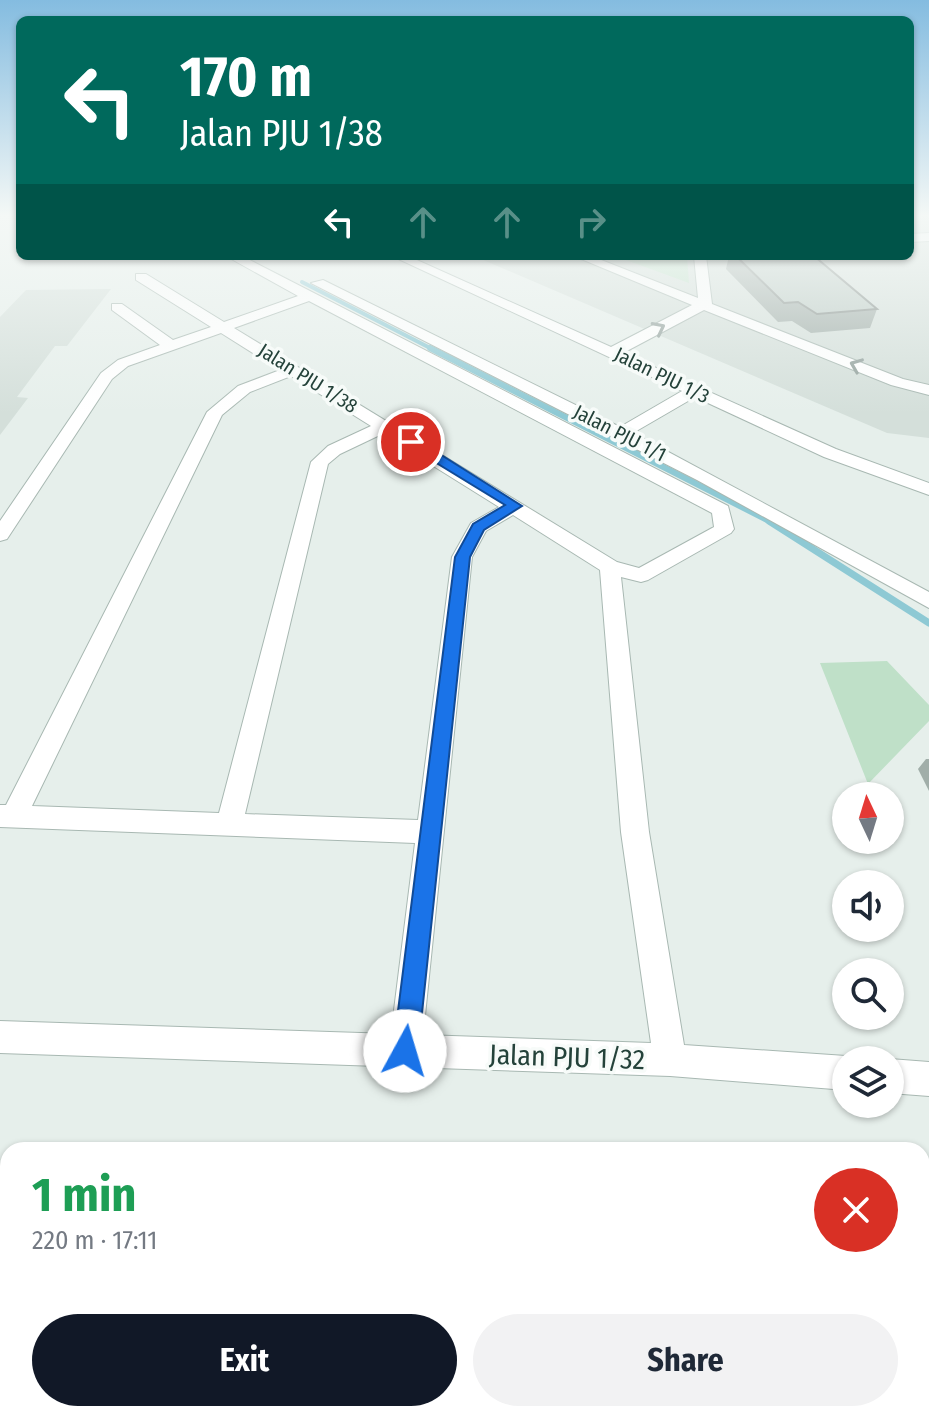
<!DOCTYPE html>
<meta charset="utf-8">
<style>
body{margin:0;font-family:"Fira Sans Condensed",sans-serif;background:#f2f2f3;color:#1f2937;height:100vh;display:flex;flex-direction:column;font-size:30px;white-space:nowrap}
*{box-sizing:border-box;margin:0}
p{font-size:26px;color:#747a83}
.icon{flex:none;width:44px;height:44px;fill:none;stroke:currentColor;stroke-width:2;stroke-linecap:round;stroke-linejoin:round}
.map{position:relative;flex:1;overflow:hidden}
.drawer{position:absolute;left:0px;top:1142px;width:930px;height:280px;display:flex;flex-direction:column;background:#fff;border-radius:24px 24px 0 0;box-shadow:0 2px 6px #0004}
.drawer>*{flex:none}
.top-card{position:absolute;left:16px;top:16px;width:898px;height:244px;border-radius:12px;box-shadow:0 2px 6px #0004;background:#00695c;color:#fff;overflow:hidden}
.needle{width:52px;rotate:356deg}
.tools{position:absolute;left:832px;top:782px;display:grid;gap:16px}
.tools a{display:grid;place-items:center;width:72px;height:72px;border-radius:50%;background:#fff;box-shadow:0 2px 6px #0004;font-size:40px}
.pin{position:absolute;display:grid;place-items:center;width:68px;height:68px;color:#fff;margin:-34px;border:4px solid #fff;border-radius:50%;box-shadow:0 2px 8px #0007}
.me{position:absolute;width:88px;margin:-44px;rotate:6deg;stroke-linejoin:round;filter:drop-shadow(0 0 6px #0008)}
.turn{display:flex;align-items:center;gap:28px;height:168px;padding:0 32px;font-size:36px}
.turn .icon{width:104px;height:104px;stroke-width:2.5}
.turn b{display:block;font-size:56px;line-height:68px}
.lanes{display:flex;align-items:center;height:76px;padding:0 32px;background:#0003;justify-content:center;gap:40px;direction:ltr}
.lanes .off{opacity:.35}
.round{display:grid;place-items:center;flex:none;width:84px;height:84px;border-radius:42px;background:#f2f2f3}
.head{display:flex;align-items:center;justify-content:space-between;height:136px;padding:0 32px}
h1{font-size:48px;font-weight:700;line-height:60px;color:#1e9e55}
.action{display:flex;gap:16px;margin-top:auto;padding:16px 32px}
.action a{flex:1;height:92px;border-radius:48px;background:#111827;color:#fff;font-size:32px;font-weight:700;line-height:92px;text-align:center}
.action a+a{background:#f2f2f3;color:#1f2937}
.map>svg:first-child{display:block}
.built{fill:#d4dfda}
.green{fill:#bfe0c8}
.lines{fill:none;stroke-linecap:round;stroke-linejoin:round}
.stream-far2{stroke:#8ec9d4;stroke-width:4}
.stream-far1{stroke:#8ec9d4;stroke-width:6}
.stream{stroke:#8ec9d4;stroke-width:7}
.minor-casing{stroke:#a8b8b2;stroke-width:2}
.minor{fill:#fff;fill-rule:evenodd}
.wall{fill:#a1aea9}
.building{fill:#bbcac4;stroke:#838d89;stroke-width:2}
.oneway{stroke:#92a09c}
.route{fill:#1a73e8;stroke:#114b97;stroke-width:2}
.labels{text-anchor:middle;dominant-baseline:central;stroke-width:7;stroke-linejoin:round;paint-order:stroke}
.far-street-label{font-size:20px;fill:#24423a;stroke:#f7fbf9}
.near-street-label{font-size:28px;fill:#24423a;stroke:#f7fbf9}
</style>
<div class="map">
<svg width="929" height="1422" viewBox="0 0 929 1422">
<rect width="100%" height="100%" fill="#e6efeb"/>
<path class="built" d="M910,215H929V438L887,433L474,256H910Z
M111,289L67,346H55L17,397L28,398L0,435V317L26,290Z"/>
<path class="green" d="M615,256H687L689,283Z
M887,661L929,705V721L868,784L820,663Z"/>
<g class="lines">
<path class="stream-far2" d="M302,282L434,350"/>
<path class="stream-far1" d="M430,348L773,523"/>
<path class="stream" d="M769,521L929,623"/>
<g class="minor-casing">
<path id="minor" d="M929,233V241L910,242V234Z
M226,256H242L728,506L734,529L731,533L648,580L641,582L621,577L649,832L684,1045L846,1056L855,1060H846V1090L670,1076L0,1053V1021L391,1034L415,843L0,827V805H6L207,412L238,386L280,370L221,333L128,366L112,379L7,539L0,541V521L101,373L118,360L160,345L112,310V304H122L173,340L211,327L136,280V274H146L224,322L298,296ZM309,301L712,513L714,527L639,568L617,562L234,328ZM291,376L371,426L328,446L311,462L219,813L32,806L222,415L250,392ZM382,434L499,507L471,523L452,557L418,820L245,814L328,464L340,454ZM513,515L600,570L621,832L651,1043L423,1035L472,557L486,531Z
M392,256H408L611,347L692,305L574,256H591L698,298L694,256H706L712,304L903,379L929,385V395L891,385L704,310L623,353L836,449L929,483V495L824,457L695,397L633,433L929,592V608L697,480L311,283L323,280L620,427L682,391Z
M890,1059L929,1062V1096L890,1093Z
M0,1359L8,1360V1402L0,1401Z
M617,1414H807L810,1422H620Z"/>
</g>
<use href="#minor" class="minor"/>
</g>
<path class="wall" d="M729,256H814L877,309L870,328L811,333L792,321L778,322L726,269Z
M926,759H929V791L918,769Z"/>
<path class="building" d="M736,256H814L877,309L817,314L798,302L784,303Z"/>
<defs><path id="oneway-chevron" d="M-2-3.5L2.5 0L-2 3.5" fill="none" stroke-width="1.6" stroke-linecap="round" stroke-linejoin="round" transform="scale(2)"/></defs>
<g class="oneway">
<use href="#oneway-chevron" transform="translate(659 328) rotate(-27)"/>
<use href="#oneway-chevron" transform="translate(856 365) rotate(-158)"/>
</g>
<linearGradient id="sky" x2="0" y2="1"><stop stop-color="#84bce0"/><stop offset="0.52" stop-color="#f4f8f6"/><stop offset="1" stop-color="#f4f8f6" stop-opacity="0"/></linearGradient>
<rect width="929" height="414" fill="url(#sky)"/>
<path class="route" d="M407,439H416L522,506L484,530L470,557L418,1051L414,1060L405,1064L397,1060L393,1051L455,557L473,524L505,505L407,445Z"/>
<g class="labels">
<g class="far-street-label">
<text transform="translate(662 375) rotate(26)">Jalan PJU 1/3</text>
<text transform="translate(308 378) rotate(32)">Jalan PJU 1/38</text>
<text transform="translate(620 433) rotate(27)">Jalan PJU 1/1</text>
</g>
<g class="near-street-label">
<text transform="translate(567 1057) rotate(2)">Jalan PJU 1/32</text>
</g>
</g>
</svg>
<div class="tools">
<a><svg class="needle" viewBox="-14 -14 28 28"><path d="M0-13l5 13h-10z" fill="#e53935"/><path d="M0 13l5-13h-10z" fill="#747a83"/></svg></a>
<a><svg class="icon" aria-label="sound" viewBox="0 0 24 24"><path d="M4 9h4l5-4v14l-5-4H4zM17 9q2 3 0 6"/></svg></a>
<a><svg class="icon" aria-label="search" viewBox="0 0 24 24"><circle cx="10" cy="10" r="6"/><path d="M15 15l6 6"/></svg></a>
<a><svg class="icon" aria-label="layers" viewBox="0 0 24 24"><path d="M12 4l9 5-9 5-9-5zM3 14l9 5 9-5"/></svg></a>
</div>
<div class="pin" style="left:411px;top:442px;background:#d93025"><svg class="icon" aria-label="arrive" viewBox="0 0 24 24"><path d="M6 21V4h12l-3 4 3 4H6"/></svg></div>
<svg class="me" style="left:405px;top:1051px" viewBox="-20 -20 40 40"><circle r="19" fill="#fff"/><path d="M0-13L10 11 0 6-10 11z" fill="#1a73e8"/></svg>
<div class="top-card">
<div class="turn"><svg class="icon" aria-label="left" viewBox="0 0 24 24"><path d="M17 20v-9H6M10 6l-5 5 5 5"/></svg><div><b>170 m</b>Jalan PJU 1/38</div></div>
<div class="lanes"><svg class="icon" aria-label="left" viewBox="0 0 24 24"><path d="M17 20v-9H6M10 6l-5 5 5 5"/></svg><svg class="icon off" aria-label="ahead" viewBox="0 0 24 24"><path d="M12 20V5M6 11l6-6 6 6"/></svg><svg class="icon off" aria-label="ahead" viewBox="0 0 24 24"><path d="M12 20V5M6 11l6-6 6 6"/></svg><svg class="icon off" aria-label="right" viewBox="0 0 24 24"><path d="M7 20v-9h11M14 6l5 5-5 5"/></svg></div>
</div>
<section class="drawer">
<div class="head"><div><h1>1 min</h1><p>220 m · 17:11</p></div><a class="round" style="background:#d93025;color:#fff"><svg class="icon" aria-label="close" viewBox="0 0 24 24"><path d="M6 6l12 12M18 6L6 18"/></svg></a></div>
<div class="action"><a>Exit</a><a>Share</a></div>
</section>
</div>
